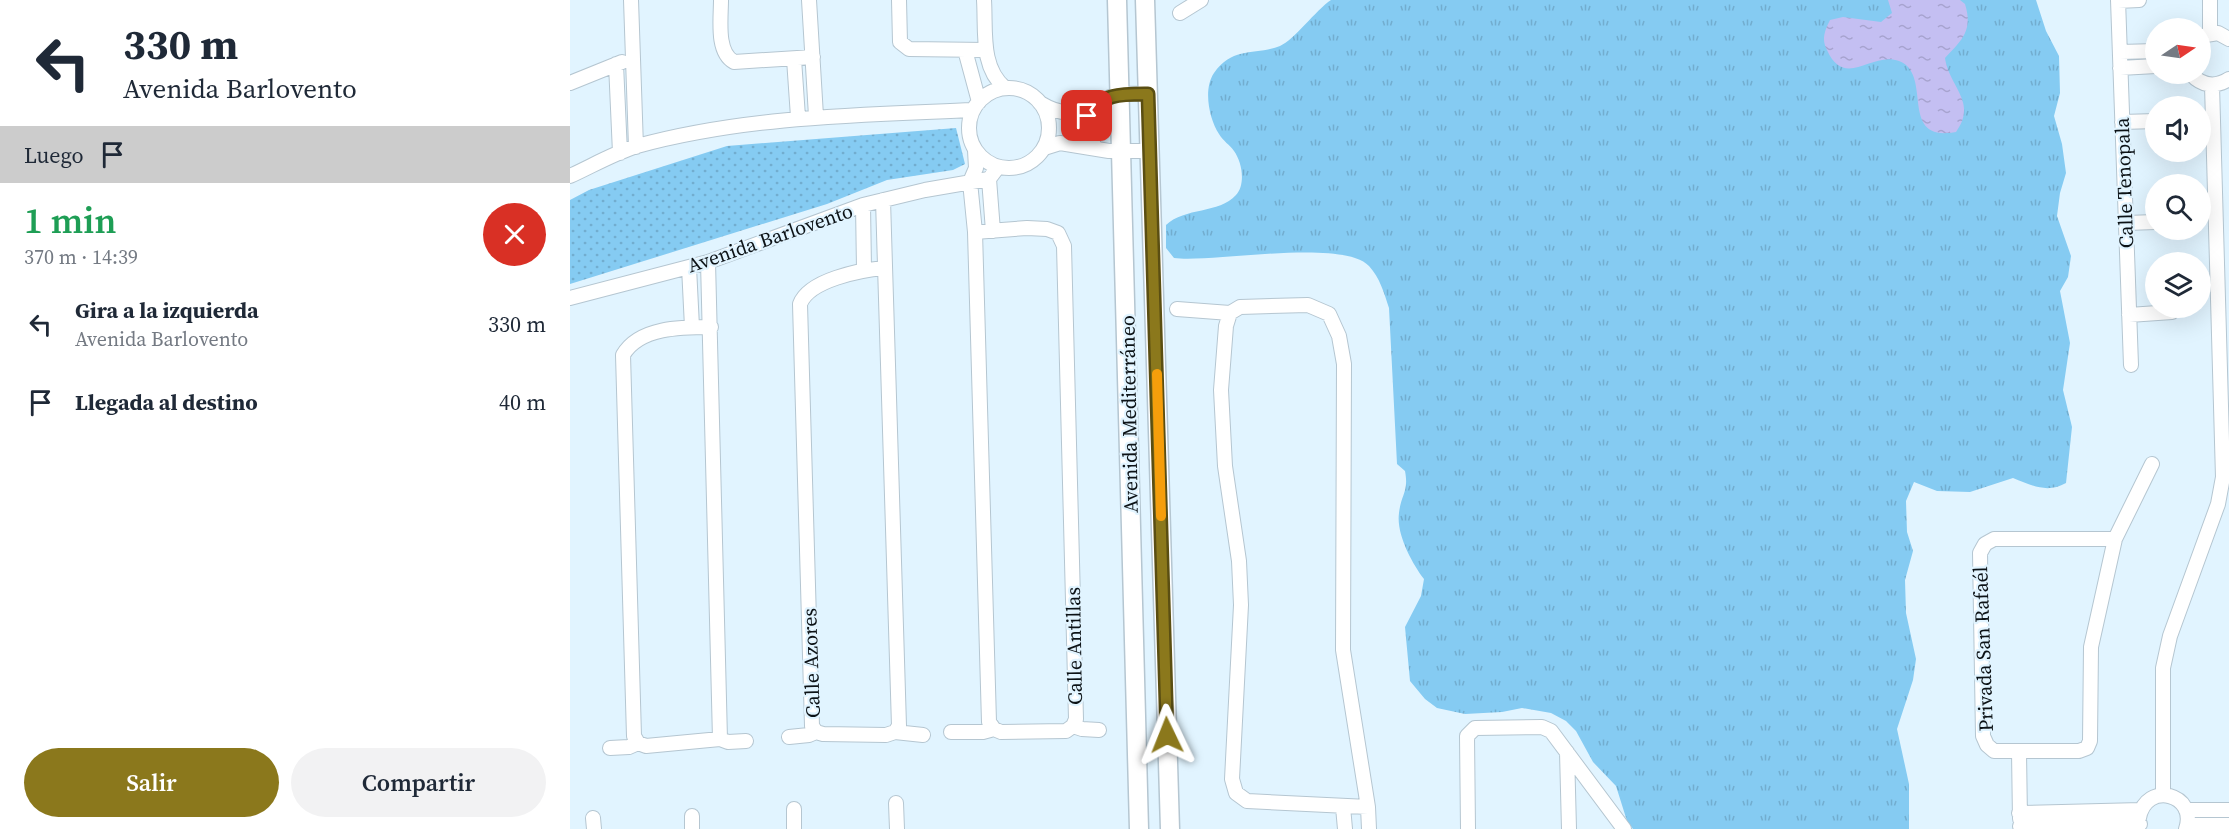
<!DOCTYPE html>
<html lang="es">
<meta charset="utf-8">
<style>
body{margin:0;font-family:"Source Serif 4",serif;background:#f2f2f3;color:#1f2937;height:100vh;display:flex;flex-direction:column;font-size:22px;white-space:nowrap}
*{box-sizing:border-box;margin:0}
p{font-size:20px;color:#747a83}
.icon{flex:none;width:33px;height:33px;fill:none;stroke:currentColor;stroke-width:2;stroke-linecap:round;stroke-linejoin:round}
.map{position:relative;flex:1;overflow:hidden}
.panel{display:flex;flex-direction:column;background:#fff;width:570px}
.panel>*{flex:none}
.hud{background:#fff;color:#1f2937;overflow:hidden}
.needle{width:39px;rotate:77deg}
.tools{position:absolute;left:1575px;top:18px;display:grid;gap:12px}
.tools a{display:grid;place-items:center;width:66px;height:66px;border-radius:50%;background:#fff;box-shadow:0 6px 24px #0002;font-size:30px}
.pin{position:absolute;display:grid;place-items:center;width:51px;height:51px;color:#fff;margin:-26px;border-radius:12px;box-shadow:0 3px 9px #0006}
.me{position:absolute;width:66px;margin:-33px;rotate:358deg;stroke-linejoin:round;filter:drop-shadow(0 0 4px #0008)}
.turn{display:flex;align-items:center;gap:21px;height:126px;padding:0 24px;font-size:27px}
.turn .icon{width:78px;height:78px;stroke-width:2.5}
.turn b{display:block;font-size:42px;line-height:51px}
.then{display:flex;align-items:center;height:57px;padding:0 24px;background:#0003;gap:12px;font-size:22px}
.round{display:grid;place-items:center;flex:none;width:63px;height:63px;border-radius:32px;background:#f2f2f3}
.head{display:flex;align-items:center;justify-content:space-between;height:102px;padding:0 24px}
h1{font-size:36px;font-weight:600;line-height:45px;color:#1e9e55}
.action{display:flex;gap:12px;margin-top:auto;padding:12px 24px}
.action a{flex:1;height:69px;border-radius:36px;background:#8b781c;color:#fff;font-size:24px;font-weight:600;line-height:69px;text-align:center}
.action a+a{background:#f2f2f3;color:#1f2937}
ul{padding:0;list-style:none}
li{display:flex;align-items:center;gap:18px;height:78px;padding:0 24px}
li div{flex:1}
li b{display:block;font-size:22px}
li em{font-style:normal}
main{display:flex;flex:1;min-height:0}
.map>svg:first-child{display:block}
.grass{fill:url(#grass-tufts)}
.park{fill:url(#park-dots)}
.water{fill:url(#water-ripples)}
.lines{fill:none;stroke-linecap:round;stroke-linejoin:round}
.minor-casing{stroke:#b5c6d1;stroke-width:16}
.tertiary-casing{stroke:#b5c6d1;stroke-width:21}
.minor{stroke:#fff;stroke-width:14}
.tertiary{stroke:#fff;stroke-width:18}
.route-casing{stroke:#5a4e12;stroke-width:15}
.route{stroke:#8b781c;stroke-width:10}
.slow{stroke:#f59e0b;stroke-width:10}
.labels{text-anchor:middle;dominant-baseline:central;stroke-width:4.5;stroke-linejoin:round;paint-order:stroke}
.street-label{font-size:20px;fill:#0c1216;stroke:#e1f4ff}
</style>
<main>
<section class="panel">
<div class="hud">
<div class="turn"><svg class="icon" aria-label="left" viewBox="0 0 24 24"><path d="M17 20v-9H6M10 6l-5 5 5 5"/></svg><div><b>330 m</b>Avenida Barlovento</div></div>
<div class="then">Luego<svg class="icon" aria-label="arrive" viewBox="0 0 24 24"><path d="M6 21V4h12l-3 4 3 4H6"/></svg></div>
</div>
<div class="head"><div><h1>1 min</h1><p>370 m · 14:39</p></div><a class="round" style="background:#d93025;color:#fff"><svg class="icon" aria-label="close" viewBox="0 0 24 24"><path d="M6 6l12 12M18 6L6 18"/></svg></a></div>
<ul>
<li><svg class="icon" aria-label="left" viewBox="0 0 24 24"><path d="M17 20v-9H6M10 6l-5 5 5 5"/></svg><div><b>Gira a la izquierda</b><p>Avenida Barlovento</p></div><em>330 m</em></li>
<li><svg class="icon" aria-label="arrive" viewBox="0 0 24 24"><path d="M6 21V4h12l-3 4 3 4H6"/></svg><div><b>Llegada al destino</b></div><em>40 m</em></li>
</ul>
<div class="action"><a>Salir</a><a>Compartir</a></div>
</section>
<div class="map">
<svg width="1659" height="829" viewBox="0 0 1659 829">
<defs>
<pattern id="grass-tufts" width="24" height="20" patternUnits="userSpaceOnUse" patternTransform="scale(1.5)"><rect width="24" height="20" fill="#85cbf2"/><path d="M3 7l-1-3M5 7V3M7 7l1-3M15 17l-1-3M17 17v-4M19 17l1-3" fill="none" stroke="#72adcf"/></pattern>
<pattern id="park-dots" width="8" height="8" patternUnits="userSpaceOnUse" patternTransform="scale(1.5)"><rect width="8" height="8" fill="#85cbf2"/><path d="M2 2h.1M6 6h.1" fill="none" stroke="#72adcf" stroke-width="1.8" stroke-linecap="round"/></pattern>
<pattern id="water-ripples" width="26" height="14" patternUnits="userSpaceOnUse" patternTransform="scale(1.5)"><rect width="26" height="14" fill="#c4bff2"/><path d="M2 4q2-2 4 0t4 0M15 11q2-2 4 0t4 0" fill="none" stroke="#a7a3cf"/></pattern>
</defs>
<rect width="100%" height="100%" fill="#e1f4ff"/>
<path class="grass" d="M761,0H1466L1476,31L1489,56L1490,93L1484,116L1492,144L1496,173L1490,193L1487,216L1501,256L1498,277L1490,291L1500,343L1493,390L1502,427L1496,483C1477,494 1461,485 1443,478L1400,492L1367,491L1344,482L1336,501L1337,532L1343,551L1335,580L1336,613L1346,659L1343,680L1327,729L1339,784V829H1063L1057,821L1046,786L1023,762L1006,731L996,721L981,713L952,708L932,712L895,714L867,708L855,699L840,681L835,627L851,596L854,579C842,563 826,534 829,513C831,494 839,492 835,471L827,464L819,308C814,293 810,278 799,266C772,238 643,263 604,258L596,248V225C615,207 649,214 666,195C676,184 672,162 664,151C660,145 653,141 649,134C639,119 633,89 644,73C663,46 685,56 710,46C724,40 746,10 761,0Z"/>
<path class="park" d="M386,128L395,164L383,170L317,180L257,204L0,284V200L19,190L157,146Z"/>
<path class="water" d="M1318,0H1390L1395,4C1403,30 1393,39 1375,58C1379,87 1408,102 1386,132C1327,143 1364,74 1329,61C1301,51 1275,90 1257,50C1251,39 1255,30 1260,20L1273,17L1311,22L1322,13Z"/>
<g class="lines">
<g class="minor-casing">
<path id="minor" d="M61,0L66,147
M151,0C151,19 146,52 164,62L243,57
M239,0L246,116
M329,0L330,42L339,49L416,50
M414,0C416,30 410,67 435,88
M1548,0L1561,365
M1548,1L1569,0
M610,13L631,0
M1640,33V0
M1630,36L1648,33L1659,39
M395,50L409,102
M1550,52L1586,51
M224,59L228,117
M46,64L50,153
M1550,68L1586,66
M1621,74C1632,86 1645,88 1659,79
M0,83L52,62
M399 128a40 40 0 1 1 80 0a40 40 0 1 1-80 0Z
M470,103C502,122 510,108 540,97C551,92 566,94 578,94
M524,105C513,121 514,132 526,148
M1552,122L1586,121
M474,148L490,143L539,151H580
M0,176C22,166 44,153 67,146C177,116 290,115 403,110
M419,179L423,231
M313,200L329,726L325,732
M293,205L294,269
M1556,223L1586,222
M405,232L457,228L477,229L488,233L494,246L506,719L503,726L496,731L431,732L424,729L419,722L405,232L400,182L406,168L405,150
M138,262L150,739
M119,267L122,327
M315,268C290,270 239,280 230,304L242,726L246,732L253,734L316,735L325,732
M0,298L138,262L293,205L355,190L419,179L428,167
M607,309L660,313
M1559,315L1602,312
M1545,539H1424L1415,544L1410,553L1413,736L1417,745L1424,751H1509L1517,748L1520,741L1521,647L1545,539L1582,464
M503,726L512,729L529,730
M325,732L353,735
M381,732H413L424,729
M219,737L239,735L246,732
M68,743L64,736L53,355C69,327 112,327 141,327
M40,748L59,747L68,743L76,746L150,739L158,742L176,741
M997,752L999,829
M1449,752L1450,819
M1593,795V668L1600,636L1648,504L1653,477L1642,85
M326,803L327,829
M773,807L775,829
M798,807L677,801L666,793L662,779L671,605L669,561L655,466L651,390L656,326L660,313L670,307L738,305L759,314L769,336L774,364L773,650L798,807L799,829
M224,809V829
M1616,810H1659
M1449,813L1571,810
M122,816V829
M23,818L24,829
M1569,818C1576,780 1628,794 1616,829
M1617,825H1659
M1450,826L1570,824
M898,829L897,736L905,728L972,727L981,731L1054,829"/>
</g>
<g class="tertiary-casing">
<path id="tertiary" d="M547,0L569,829
M575,0L600,829"/>
</g>
<use href="#minor" class="minor"/>
<use href="#tertiary" class="tertiary"/>
</g>
<g class="lines">
<g class="route-casing">
<path id="route" d="M517,116C531,93 553,94 578,94L597,735"/>
</g>
<use href="#route" class="route"/>
<path class="slow" d="M587,374L591,516"/>
</g>
<g class="labels">
<g class="street-label">
<text transform="translate(1554 183) rotate(-92)">Calle Tenopala</text>
<text transform="translate(200 238) rotate(-19)">Avenida Barlovento</text>
<text transform="translate(559 414) rotate(-91)">Avenida Mediterráneo</text>
<text transform="translate(504 646) rotate(-91)">Calle Antillas</text>
<text transform="translate(1413 649) rotate(-92)">Privada San Rafaél</text>
<text transform="translate(241 663) rotate(-92)">Calle Azores</text>
</g>
</g>
</svg>
<div class="tools">
<a><svg class="needle" viewBox="-14 -14 28 28"><path d="M0-13l5 13h-10z" fill="#e53935"/><path d="M0 13l5-13h-10z" fill="#747a83"/></svg></a>
<a><svg class="icon" aria-label="sound" viewBox="0 0 24 24"><path d="M4 9h4l5-4v14l-5-4H4zM17 9q2 3 0 6"/></svg></a>
<a><svg class="icon" aria-label="search" viewBox="0 0 24 24"><circle cx="10" cy="10" r="6"/><path d="M15 15l6 6"/></svg></a>
<a><svg class="icon" aria-label="layers" viewBox="0 0 24 24"><path d="M12 4l9 5-9 5-9-5zM3 14l9 5 9-5"/></svg></a>
</div>
<div class="pin" style="left:517px;top:116px;background:#d93025"><svg class="icon" aria-label="arrive" viewBox="0 0 24 24"><path d="M6 21V4h12l-3 4 3 4H6"/></svg></div>
<svg class="me" style="left:597px;top:735px" viewBox="-20 -20 40 40"><path d="M0-17L14 15 0 8-14 15z" fill="#8b781c" stroke="#fff" stroke-width="4"/></svg>
</div>
</main>
